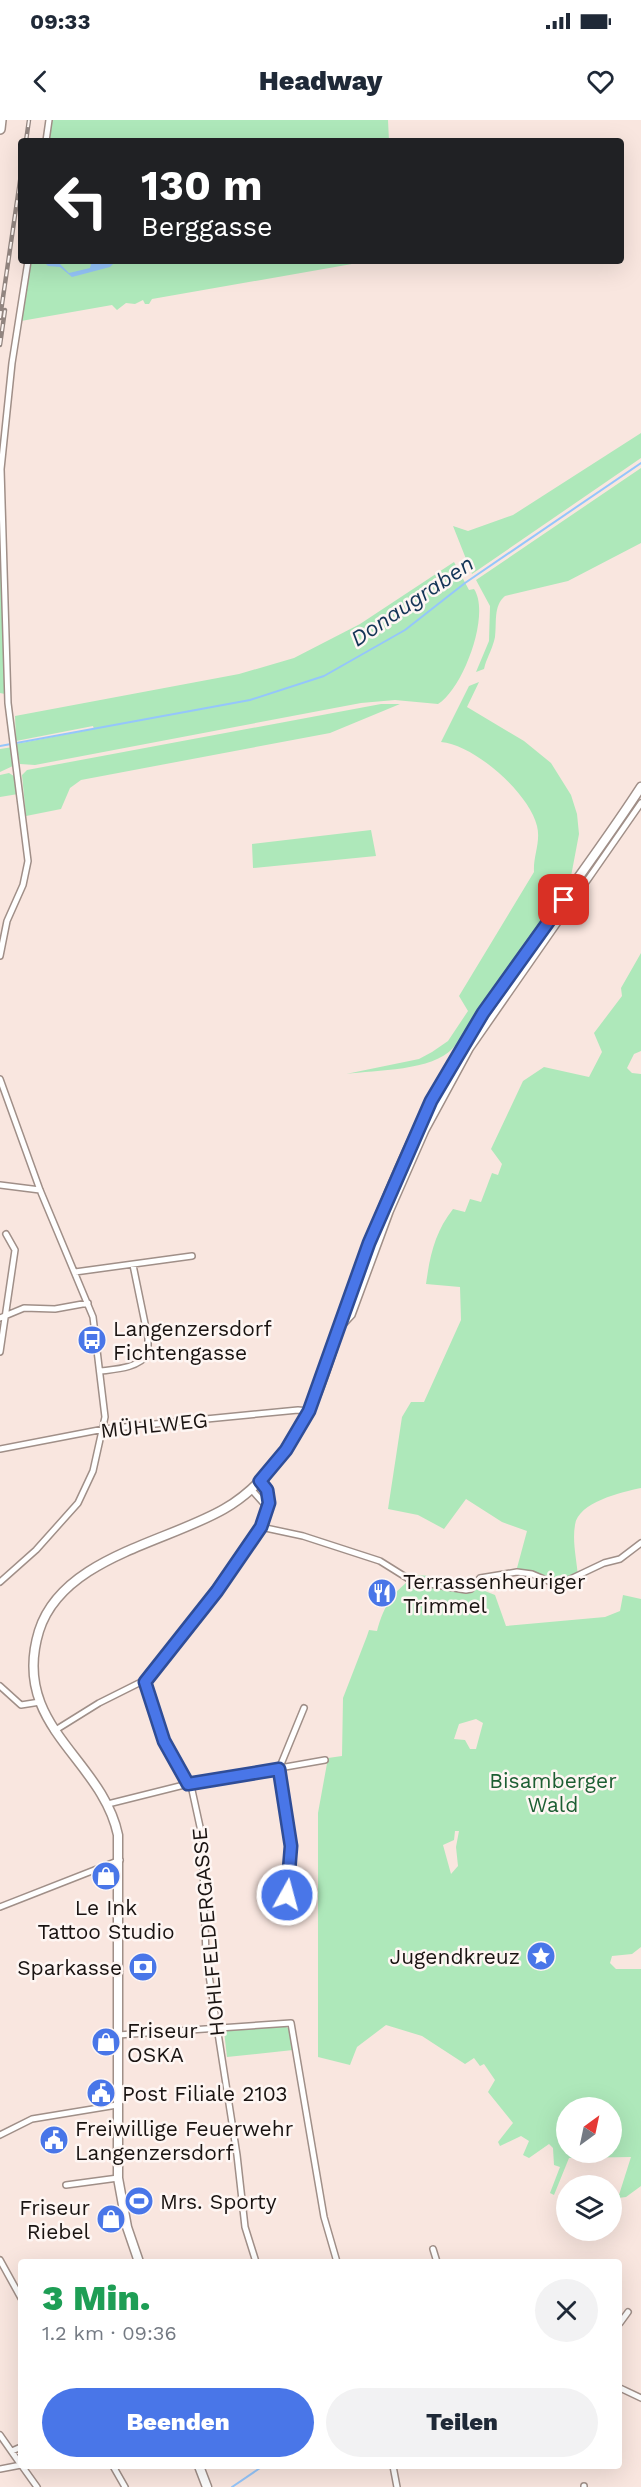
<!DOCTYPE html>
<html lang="de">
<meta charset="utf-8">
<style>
body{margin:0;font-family:"Work Sans",sans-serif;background:#f2f2f3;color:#1f2937;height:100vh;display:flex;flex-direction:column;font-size:22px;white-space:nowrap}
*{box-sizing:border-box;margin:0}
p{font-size:20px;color:#747a83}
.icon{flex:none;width:33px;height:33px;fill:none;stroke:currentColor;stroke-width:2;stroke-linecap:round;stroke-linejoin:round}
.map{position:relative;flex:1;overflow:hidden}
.details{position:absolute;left:18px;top:2139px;width:604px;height:210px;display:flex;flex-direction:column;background:#fff;border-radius:6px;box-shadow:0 6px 24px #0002}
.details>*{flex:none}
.banner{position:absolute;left:18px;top:18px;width:606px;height:126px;border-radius:6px;box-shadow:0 6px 24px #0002;background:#202124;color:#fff;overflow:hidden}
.needle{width:39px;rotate:33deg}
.tools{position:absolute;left:556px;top:1977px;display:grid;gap:12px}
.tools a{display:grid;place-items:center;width:66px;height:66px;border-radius:50%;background:#fff;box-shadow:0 6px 24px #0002;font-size:30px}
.pin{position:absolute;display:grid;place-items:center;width:51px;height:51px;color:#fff;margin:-26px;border-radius:12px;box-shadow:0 3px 9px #0006}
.me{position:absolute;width:66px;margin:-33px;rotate:7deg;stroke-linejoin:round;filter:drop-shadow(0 0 4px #0008)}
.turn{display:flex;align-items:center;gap:21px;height:126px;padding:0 24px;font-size:27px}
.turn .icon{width:78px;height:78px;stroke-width:2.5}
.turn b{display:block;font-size:42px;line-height:51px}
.round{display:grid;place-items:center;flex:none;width:63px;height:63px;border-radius:32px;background:#f2f2f3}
.overview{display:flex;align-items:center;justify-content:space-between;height:102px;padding:0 24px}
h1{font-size:36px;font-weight:800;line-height:45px;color:#1e9e55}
.action{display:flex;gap:12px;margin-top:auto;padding:12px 24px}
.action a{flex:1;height:69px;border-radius:36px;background:#4976e8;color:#fff;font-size:24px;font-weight:800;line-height:69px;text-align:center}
.action a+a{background:#f2f2f3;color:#1f2937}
.status{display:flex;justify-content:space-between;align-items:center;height:42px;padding:0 30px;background:#fff;direction:ltr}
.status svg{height:16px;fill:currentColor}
header{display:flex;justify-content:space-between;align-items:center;height:78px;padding:0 24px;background:#fff;font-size:27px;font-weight:800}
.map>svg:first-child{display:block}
.green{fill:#aee8ba;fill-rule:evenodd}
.water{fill:#95c6fb}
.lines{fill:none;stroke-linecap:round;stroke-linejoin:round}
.stream{stroke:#95c6fb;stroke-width:2}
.minor-casing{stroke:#a08f88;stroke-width:8}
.primary-casing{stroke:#a08f88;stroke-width:11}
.motorway-casing{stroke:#a08f88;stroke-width:12}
.minor{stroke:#fff;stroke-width:5}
.primary{stroke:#fff;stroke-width:8}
.motorway{stroke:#fff;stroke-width:9}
.rail-casing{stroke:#928580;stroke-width:4.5}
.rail{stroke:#fef6f3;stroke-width:2;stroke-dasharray:7;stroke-linecap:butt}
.route-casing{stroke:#2f4d97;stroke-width:15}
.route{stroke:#4976e8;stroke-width:10}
.labels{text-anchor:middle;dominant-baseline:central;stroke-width:5;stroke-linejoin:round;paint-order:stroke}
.poi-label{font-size:21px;fill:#191311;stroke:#fef6f3;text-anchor:start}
.street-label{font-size:21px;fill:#191311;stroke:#fef6f3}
.park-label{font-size:21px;fill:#1c5e32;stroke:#fef6f3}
.water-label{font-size:22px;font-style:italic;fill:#123456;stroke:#fef6f3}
</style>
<div class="status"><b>09:33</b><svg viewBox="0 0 49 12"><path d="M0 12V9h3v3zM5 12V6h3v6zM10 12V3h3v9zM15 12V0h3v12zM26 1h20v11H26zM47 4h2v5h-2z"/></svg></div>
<header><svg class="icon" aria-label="back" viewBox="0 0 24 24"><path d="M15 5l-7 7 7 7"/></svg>Headway<svg class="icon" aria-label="heart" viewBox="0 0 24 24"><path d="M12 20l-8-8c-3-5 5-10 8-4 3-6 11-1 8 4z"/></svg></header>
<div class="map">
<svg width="641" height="2367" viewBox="0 0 641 2367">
<rect width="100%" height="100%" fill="#f9e6df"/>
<path class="green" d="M52,0H388L389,21H49Z
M31,141H369L152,179L149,184H145L143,180L135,184L126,183L117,190L112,185L21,201Z
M641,313V338L472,454L453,406L468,411L513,395Z
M641,348V423L568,461L505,476C493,486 497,503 495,517C493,527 488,536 485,545L484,549L476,552L489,521L490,486L476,460Z
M0,423L5,574L0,573Z
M454,442L469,470L474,469C491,494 463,569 438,584L395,580L361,583L35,645L20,644L16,624L94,609L93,606L16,621L15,596L239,554L294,538L360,504Z
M479,562L467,587L524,621L551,643L571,675L577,694L579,714L569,767L481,893L476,892C469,904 462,918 453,928C433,951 376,950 346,954L419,939L432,932L448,921L468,891L459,876L534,752C533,736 541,722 537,706C529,673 475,625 441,622L469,566Z
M381,584H400L330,613L81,660L70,668L61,689L26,696L22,655L27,650Z
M13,627L15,645L0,652V629Z
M9,653L17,658L18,674L0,677V655Z
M371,710L376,736L253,748L252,724Z
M641,833V931L634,934L627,948L632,953L641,954V1368C622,1372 578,1382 575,1405C572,1422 577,1441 578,1457L557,1464L517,1448L527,1411L502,1402L466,1379L444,1409L418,1395L388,1389L402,1297L411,1282H424L461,1200L460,1167L426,1164C430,1135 435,1112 453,1089L465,1092L470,1079L481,1082L492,1053L498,1055L502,1044L491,1029L523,961L544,947L589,957L602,932L594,913L622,876L621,868Z
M414,1455L449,1457L495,1475L506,1506L605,1497L620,1491L623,1475L641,1479V1827L632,1834L612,1836L610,1843L616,1849H641V2066L626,2077L618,2078L631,2037L569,2038L554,2075L550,2073L560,2047L554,2045L553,2028L549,2024L529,2038L523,2035L529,2021L521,2016L500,2026L498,2022L513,2003L488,1972L495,1960L484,1944L480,1946L474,1938L465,1944L422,1916L386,1905L357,1927L350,1945L318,1937V1693L328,1638L342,1636L343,1578L367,1516L369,1510L377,1511C380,1499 385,1486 393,1476C399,1468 407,1463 414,1455ZM476,1599L483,1603L476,1629H470L465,1620L454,1619L459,1604ZM455,1711H459L456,1727L458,1746L451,1754L443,1725L454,1720ZM567,1988H612V2032H567Z
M286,1907L290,1909L293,1930L227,1937L224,1911L226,1908Z"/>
<path class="water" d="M43,141L60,144L69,153L90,148L92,141H116L110,147L72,157L60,147L48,146Z"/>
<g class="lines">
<path class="stream" d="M0,626L250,580L324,556L405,510L465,463L641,343
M232,2367L263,2346"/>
<g class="minor-casing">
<path id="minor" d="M46,21L49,0
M0,836L7,801L23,765L28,741L8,583L1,349L12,243L28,141
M0,959L40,1070L93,1197L105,1297L93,1351L78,1383L36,1430L0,1462
M0,1065L40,1070
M75,1152L192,1136
M0,1198L24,1188L55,1189L88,1183
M339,1209L352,1195L390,1092L426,1010L470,929L641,683
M0,1232L15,1130L6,1114
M101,1251C117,1249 138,1248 148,1234V1218L133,1145
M0,1329L104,1309L298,1290L309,1291
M251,1369L267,1387
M261,1407L303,1416L380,1441L412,1461L466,1470L471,1469L480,1458L517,1452L532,1454L553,1463L564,1462L604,1443L620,1439L641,1423
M145,1562L163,1621L192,1670L202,1716L206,1836L237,2035L245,2107L256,2142
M0,1566L21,1585L40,1582
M54,1611L99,1583L151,1557L217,1471L261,1407L269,1383L267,1370L260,1361
M108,1684L188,1664L325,1640
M0,1787L120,1740
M285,1797L291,1741L279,1649L304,1588
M118,1915L291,1903L324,2097L337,2142
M0,2015L32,1999L117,1985
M66,2065L118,2058
M433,2129L437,2142
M0,2140L21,2178
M620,2203L628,2192
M620,2268L641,2278
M0,2315L21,2345
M12,2331L21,2327
M22,2346L37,2367
M113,2346L125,2367
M393,2346L397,2367
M0,2349L21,2345
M584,2367V2366"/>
</g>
<g class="primary-casing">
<path id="primary" d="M139,2142L127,2107L118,2058V1715C102,1638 10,1606 39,1511C62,1438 165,1423 224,1389C249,1375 269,1353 285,1331C320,1285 332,1228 350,1175C371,1115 394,1056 422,1000C480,880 569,778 641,667
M199,2346L207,2367"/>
</g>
<g class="motorway-casing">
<path id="motorway" d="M0,9L1,0"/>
</g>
<use href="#minor" class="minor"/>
<use href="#primary" class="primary"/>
<use href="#motorway" class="motorway"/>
<g class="rail-casing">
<path id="rail" d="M26,21L29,0
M0,198L21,54
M0,225L5,190"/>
</g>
<use href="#rail" class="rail"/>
</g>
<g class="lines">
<g class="route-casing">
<path id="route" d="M287,1775L291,1726L279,1649L188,1664L164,1621L145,1562L217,1471L261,1407L269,1383L267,1370L260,1361L286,1330L309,1291L369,1123L431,981L483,893L564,780"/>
</g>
<use href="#route" class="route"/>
</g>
<defs>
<g id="bus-disc" transform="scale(1.5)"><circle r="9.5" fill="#4976e8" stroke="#fef6f3"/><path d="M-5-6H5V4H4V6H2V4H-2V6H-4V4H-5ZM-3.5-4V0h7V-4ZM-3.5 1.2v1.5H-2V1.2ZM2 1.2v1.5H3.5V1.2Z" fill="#fff"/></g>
<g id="restaurant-disc" transform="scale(1.5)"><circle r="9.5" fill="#4976e8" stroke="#fef6f3"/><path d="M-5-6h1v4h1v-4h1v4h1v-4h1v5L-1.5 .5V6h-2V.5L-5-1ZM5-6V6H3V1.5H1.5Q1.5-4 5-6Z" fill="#fff"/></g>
<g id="shop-disc" transform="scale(1.5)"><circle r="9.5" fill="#4976e8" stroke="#fef6f3"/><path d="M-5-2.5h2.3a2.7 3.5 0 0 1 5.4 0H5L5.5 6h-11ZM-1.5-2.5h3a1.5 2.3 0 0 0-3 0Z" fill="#fff"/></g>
<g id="sight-disc" transform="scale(1.5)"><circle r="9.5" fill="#4976e8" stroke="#fef6f3"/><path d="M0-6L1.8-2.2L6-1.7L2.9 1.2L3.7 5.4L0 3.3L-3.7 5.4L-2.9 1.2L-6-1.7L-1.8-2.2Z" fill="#fff"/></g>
<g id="bank-disc" transform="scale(1.5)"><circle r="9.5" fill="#4976e8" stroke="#fef6f3"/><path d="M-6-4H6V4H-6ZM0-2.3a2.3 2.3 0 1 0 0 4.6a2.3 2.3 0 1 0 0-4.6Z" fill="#fff"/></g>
<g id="civic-disc" transform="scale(1.5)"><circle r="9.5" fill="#4976e8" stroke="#fef6f3"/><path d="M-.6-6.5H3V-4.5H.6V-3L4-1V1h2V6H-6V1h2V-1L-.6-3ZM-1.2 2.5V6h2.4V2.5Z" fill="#fff"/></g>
<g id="stadium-disc" transform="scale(1.5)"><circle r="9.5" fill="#4976e8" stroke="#fef6f3"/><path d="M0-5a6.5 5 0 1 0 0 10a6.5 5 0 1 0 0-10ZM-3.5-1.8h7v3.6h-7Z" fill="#fff"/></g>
</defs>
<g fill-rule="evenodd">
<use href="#bus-disc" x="92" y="1220"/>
<use href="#restaurant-disc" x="382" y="1473"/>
<use href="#shop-disc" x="106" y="1756"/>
<use href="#sight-disc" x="541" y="1836"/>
<use href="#bank-disc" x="143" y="1847"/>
<use href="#shop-disc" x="106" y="1922"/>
<use href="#civic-disc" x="101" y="1973"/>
<use href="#civic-disc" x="54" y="2020"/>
<use href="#stadium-disc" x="139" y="2081"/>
<use href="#shop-disc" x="111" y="2099"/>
</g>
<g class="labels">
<g class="poi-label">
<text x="113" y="1208">Langenzersdorf<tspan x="113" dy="24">Fichtengasse</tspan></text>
<text x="403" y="1461">Terrassenheuriger<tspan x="403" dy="24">Trimmel</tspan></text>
<text x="106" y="1787" text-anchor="middle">Le Ink<tspan x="106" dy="24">Tattoo Studio</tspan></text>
<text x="520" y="1836" text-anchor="end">Jugendkreuz</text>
<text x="122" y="1847" text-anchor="end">Sparkasse</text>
<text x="127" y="1910">Friseur<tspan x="127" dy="24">OSKA</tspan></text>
<text x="122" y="1973">Post Filiale 2103</text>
<text x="75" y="2008">Freiwillige Feuerwehr<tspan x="75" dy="24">Langenzersdorf</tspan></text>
<text x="160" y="2081">Mrs. Sporty</text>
<text x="90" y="2087" text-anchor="end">Friseur<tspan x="90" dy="24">Riebel</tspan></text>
</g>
<g class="street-label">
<text transform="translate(154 1305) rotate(-6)">MÜHLWEG</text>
<text transform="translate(208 1812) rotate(-95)">HOHLFELDERGASSE</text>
</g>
<g class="park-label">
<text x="553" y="1660">Bisamberger<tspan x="553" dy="24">Wald</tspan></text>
</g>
<g class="water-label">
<text transform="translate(412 481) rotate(-34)">Donaugraben</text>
</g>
</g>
</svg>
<div class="tools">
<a><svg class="needle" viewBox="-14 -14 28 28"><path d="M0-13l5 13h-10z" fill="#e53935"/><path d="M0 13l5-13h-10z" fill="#747a83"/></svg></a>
<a><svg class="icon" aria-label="layers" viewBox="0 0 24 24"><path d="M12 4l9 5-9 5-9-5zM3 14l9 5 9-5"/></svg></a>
</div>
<div class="pin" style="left:564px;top:780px;background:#d93025"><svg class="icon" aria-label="arrive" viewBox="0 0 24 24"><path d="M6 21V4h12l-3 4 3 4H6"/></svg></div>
<svg class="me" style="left:287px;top:1775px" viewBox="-20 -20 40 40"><circle r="17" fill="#4976e8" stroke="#fff" stroke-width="3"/><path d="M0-11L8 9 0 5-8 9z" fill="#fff"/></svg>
<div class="banner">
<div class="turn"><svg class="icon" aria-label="left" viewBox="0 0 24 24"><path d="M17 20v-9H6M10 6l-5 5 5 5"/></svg><div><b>130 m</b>Berggasse</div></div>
</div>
<section class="details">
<div class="overview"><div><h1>3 Min.</h1><p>1.2 km · 09:36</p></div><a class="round"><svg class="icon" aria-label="close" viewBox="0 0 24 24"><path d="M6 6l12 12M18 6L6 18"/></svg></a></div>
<div class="action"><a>Beenden</a><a>Teilen</a></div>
</section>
</div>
